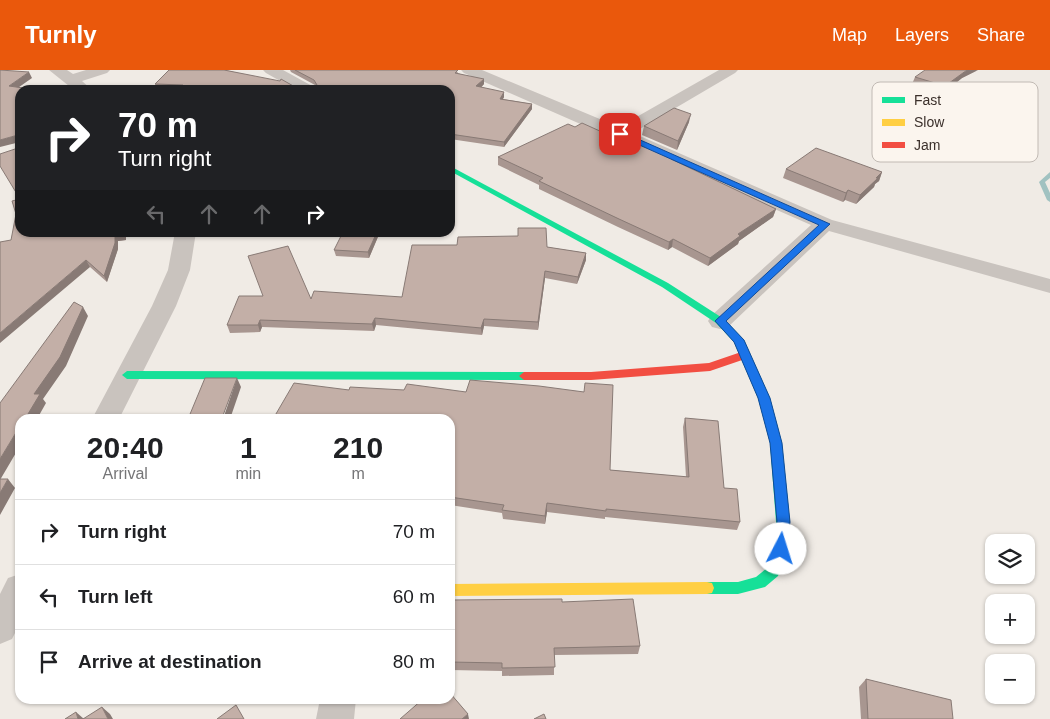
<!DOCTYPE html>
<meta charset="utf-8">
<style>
body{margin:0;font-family:Helvetica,sans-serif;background:#f6f6f6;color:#202124;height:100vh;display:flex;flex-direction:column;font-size:19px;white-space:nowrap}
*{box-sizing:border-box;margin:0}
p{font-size:16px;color:#757577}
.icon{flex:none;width:28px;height:28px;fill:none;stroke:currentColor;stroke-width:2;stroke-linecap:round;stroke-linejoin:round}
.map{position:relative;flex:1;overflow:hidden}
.sheet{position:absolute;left:15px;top:344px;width:440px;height:290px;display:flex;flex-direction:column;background:#fff;border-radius:15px;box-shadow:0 1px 4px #0004}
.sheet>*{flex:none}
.top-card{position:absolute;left:15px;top:15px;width:440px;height:152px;border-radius:15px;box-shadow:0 1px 4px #0004;background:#202124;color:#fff;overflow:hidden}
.controls{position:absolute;left:985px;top:464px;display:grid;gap:10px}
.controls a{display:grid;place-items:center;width:50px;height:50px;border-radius:10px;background:#fff;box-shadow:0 1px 4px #0004;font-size:25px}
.pin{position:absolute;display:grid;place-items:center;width:42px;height:42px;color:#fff;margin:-21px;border-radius:10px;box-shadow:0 2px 8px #0006}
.me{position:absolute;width:55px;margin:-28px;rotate:5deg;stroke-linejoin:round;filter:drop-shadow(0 0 4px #0008)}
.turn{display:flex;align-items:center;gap:18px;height:105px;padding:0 20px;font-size:22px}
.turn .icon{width:65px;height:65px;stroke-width:2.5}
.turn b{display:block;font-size:35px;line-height:42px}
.lanes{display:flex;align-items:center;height:48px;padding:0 20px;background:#0003;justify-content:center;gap:25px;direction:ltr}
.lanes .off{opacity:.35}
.eta{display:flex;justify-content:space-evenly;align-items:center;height:85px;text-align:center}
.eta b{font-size:30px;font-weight:600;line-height:35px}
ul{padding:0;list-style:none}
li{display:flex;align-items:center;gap:15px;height:65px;padding:0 20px;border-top:1px solid #e0e0e0}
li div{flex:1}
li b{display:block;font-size:19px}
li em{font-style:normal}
header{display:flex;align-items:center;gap:30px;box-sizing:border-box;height:70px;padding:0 25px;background:#ea580c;color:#fff}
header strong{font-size:24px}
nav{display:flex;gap:28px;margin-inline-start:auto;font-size:18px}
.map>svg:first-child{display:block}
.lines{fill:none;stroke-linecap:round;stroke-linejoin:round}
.stream{fill:#a1c2c1;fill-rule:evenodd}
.street{fill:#c9c3be;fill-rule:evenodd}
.fast{fill:#16e098;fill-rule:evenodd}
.slow{fill:#ffcf43;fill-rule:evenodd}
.jam{fill:#f24e42;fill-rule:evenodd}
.wall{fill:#a89690}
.shaded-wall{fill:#887a75}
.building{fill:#c3afa7;stroke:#887a75}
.route{fill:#1a73e8;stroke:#114b97}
.key{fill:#fbf5ee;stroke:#c1bab4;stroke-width:1}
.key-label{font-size:14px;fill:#3b302b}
</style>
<header>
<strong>Turnly</strong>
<nav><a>Map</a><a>Layers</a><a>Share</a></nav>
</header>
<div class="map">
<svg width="1050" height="649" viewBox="0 0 1050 649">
<rect width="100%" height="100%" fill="#f0ebe5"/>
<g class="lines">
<path class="stream" d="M1050,102V108L1045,112L1050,123V132L1047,130L1039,112Z"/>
<path class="street" d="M49,0H67L73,4L86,0H110L107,3L82,11L92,20H74Z
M263,0H283L314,17L316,20H296L266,3Z
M461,0H482L619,57L719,0H738L735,3L633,63L832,150L1050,209V223L829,161L728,257L720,259L712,257L708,251L712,245L811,155L464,3Z
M175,162H196L190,200L176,236L119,349H92L152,236L168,200Z
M20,504V553L12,569L0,574V524L8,508Z
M320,629H356L354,649H316Z"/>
<path class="fast" d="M450,96L668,213L724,249L744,270L770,328L782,373L790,452L788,479L778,506L765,517L738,524H707L702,523L700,518L702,513L707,512H738L756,507L767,498L774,479L776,452L770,373L758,328L734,272L716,253L662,217L450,101Z
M127,301L524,302L529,306L524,310L127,309L122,305Z"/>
<path class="slow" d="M707,512L712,513L714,518L712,523L707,524L450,526V514Z"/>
<path class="jam" d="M744,281L748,282L749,285L748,288L710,301L591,310H524L519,306L524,302H591L709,293Z"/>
</g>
<path class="wall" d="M226,0L295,17H315V15L291,2L290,0H456L458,3L484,14L481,17L504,27L503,29L532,34V39L504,77L450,69V20H178L157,19L155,14Z
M976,1L962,8L942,24L912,14L915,7Z
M689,52L677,80L642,65L644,56Z
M575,57L622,71L671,90L776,139L773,147L739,171L738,174L708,196L672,177L668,180L618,157L539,119V115L498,95V87Z
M786,99L882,102L879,111L875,114L874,117L856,134L845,130L843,132L783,108Z
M20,162H126V170L118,171V179L107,212L90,197L11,170Z
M380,162L369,188L336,186L334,180Z
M518,166L547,177L586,183V190L577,214L545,208L538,260L484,256L482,265L376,255L374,261L262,257L260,262L230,263L227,255L311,229L402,227L457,175Z
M685,348L724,418L740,452L737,460L605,447V449L547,442L545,454L503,449L502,443L450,435V349L610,400L686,407L683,357Z
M450,530L562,532L640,576L638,584L554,585V605L502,606V601L450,600Z
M866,609L953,649H861L859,617Z"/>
<path class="shaded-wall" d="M967,0H978L962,8L942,24L945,16Z
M29,2L32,8L12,22L9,16Z
M484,9V14L477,22L476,16Z
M504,22V27L500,34V29Z
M532,34V39L504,77V72Z
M691,44L689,52L677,80L678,71Z
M18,65L20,72L0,77V70Z
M882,102L879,111L875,114L874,117L856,134L860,125Z
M848,120L845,130L843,132L846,123Z
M776,139L773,147L739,171L738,174L708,196L710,188L738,164Z
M123,162H126V170L118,171V179L107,212L104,206L115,165Z
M289,162H298L291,167Z
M377,162H380L369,188L368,182Z
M673,169L672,177L668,180L669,172Z
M586,183V190L577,214L578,207Z
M86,190L90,197L0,273V263Z
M545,201V208L538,260V252Z
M83,237L88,246L66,296L43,329L46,333L37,349H25L34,324Z
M375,248L376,255L374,261L372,254Z
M484,249V256L482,265L481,258Z
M260,250L262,257L260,262L258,255Z
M237,308L241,317L230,349H223Z
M20,356V376L0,410V389Z
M8,409L15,418L0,445V423Z
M547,433V442L545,454V446Z
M102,637L110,644L113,649H108Z
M76,642L84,649H78Z
M468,644L469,649H462Z"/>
<path class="building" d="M0,0L29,2L9,16L23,18L27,20H20V129L0,96V84L18,78V65L0,70Z
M169,0H224L280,11L281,9L295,17H315L317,15L314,10L295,0H458L455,3L484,9L476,16L504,22L500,29L532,34L504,72L450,64V20H178L183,15L155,14Z
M925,0H967L945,16L915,7Z
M674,38L691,44L678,71L644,56Z
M582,53L622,71L626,68L672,88L671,89L776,139L738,164L740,166L710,188L673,169L669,172L619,149L539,111L543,108L498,87L568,54L575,57Z
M816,78L882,102L876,108H878L860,125L848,120L846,123L786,99Z
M20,129V162H123V163L115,165V173L104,206L86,190L0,263V172L11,170L16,144L12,131Z
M518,158H546L547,177L586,183L578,207L545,201L538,252L484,249L481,258L375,248L372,254L260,250L258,255H227L239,226H263L248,186L288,176L311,229L314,221L402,227L412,175H457L458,167L518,166Z
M343,162H377L368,182L334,180Z
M74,232L83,237L60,287L34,324H40L25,349H20V356L0,389V333Z
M205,308H237L222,348L188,349Z
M470,310L539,316L584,322L585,313L613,315L610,400L689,407L685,348L718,351L724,418L737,419L740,452L606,439V441L547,433L545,446L502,440L504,435L450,427V349H273L294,313L349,320L350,317L404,320L407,314L466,322Z
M0,409H8L0,423Z
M562,529V532L633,529L640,576L554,578L555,597L502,598V593L450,592V530Z
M866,609L951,630L953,649H868Z
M450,623L468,644L462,649H400L423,629H450Z
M236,635L244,649H217Z
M102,637L108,649H83Z
M76,642L78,649H65Z
M544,644L546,649H534Z"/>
<path class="route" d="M620,61L830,154L726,251L744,270L770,328L782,373L790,452L786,483L781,485L776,483L774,479L777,452L770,373L758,328L734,272L715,251L819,155L617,65L616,64Z"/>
<rect x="872" y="12" width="166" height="80" rx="8" class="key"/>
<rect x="882" y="27" width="23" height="6" fill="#16e098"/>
<rect x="882" y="49" width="23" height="7" fill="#ffcf43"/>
<rect x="882" y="72" width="23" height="6" fill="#f24e42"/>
<g class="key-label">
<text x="914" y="35">Fast</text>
<text x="914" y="57">Slow</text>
<text x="914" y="80">Jam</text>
</g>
</svg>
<div class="controls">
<a><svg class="icon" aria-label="layers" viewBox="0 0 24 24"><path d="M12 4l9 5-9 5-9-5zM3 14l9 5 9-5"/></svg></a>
<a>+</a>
<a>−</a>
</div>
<div class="pin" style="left:620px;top:64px;background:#d93025"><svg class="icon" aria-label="arrive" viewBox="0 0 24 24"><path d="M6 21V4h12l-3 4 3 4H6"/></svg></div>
<svg class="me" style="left:781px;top:479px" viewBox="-20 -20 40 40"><circle r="19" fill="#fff"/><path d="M0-13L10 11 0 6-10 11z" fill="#1a73e8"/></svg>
<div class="top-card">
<div class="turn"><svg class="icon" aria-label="right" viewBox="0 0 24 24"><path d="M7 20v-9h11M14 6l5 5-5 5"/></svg><div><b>70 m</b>Turn right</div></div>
<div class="lanes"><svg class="icon off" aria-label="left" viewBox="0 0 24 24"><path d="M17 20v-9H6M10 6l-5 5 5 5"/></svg><svg class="icon off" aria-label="ahead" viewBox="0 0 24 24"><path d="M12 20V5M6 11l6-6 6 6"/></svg><svg class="icon off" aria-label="ahead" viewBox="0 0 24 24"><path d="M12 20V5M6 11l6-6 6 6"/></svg><svg class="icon" aria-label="right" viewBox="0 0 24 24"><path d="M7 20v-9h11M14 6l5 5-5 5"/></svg></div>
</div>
<section class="sheet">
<div class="eta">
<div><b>20:40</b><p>Arrival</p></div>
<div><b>1</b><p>min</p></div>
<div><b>210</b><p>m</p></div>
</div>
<ul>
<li><svg class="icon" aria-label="right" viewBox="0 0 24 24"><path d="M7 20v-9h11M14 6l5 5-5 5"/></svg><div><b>Turn right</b></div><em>70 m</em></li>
<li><svg class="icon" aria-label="left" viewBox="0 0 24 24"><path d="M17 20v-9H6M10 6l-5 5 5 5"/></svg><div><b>Turn left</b></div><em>60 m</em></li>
<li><svg class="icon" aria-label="arrive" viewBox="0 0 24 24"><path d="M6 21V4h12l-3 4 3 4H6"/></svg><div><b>Arrive at destination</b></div><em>80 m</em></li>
</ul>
</section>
</div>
